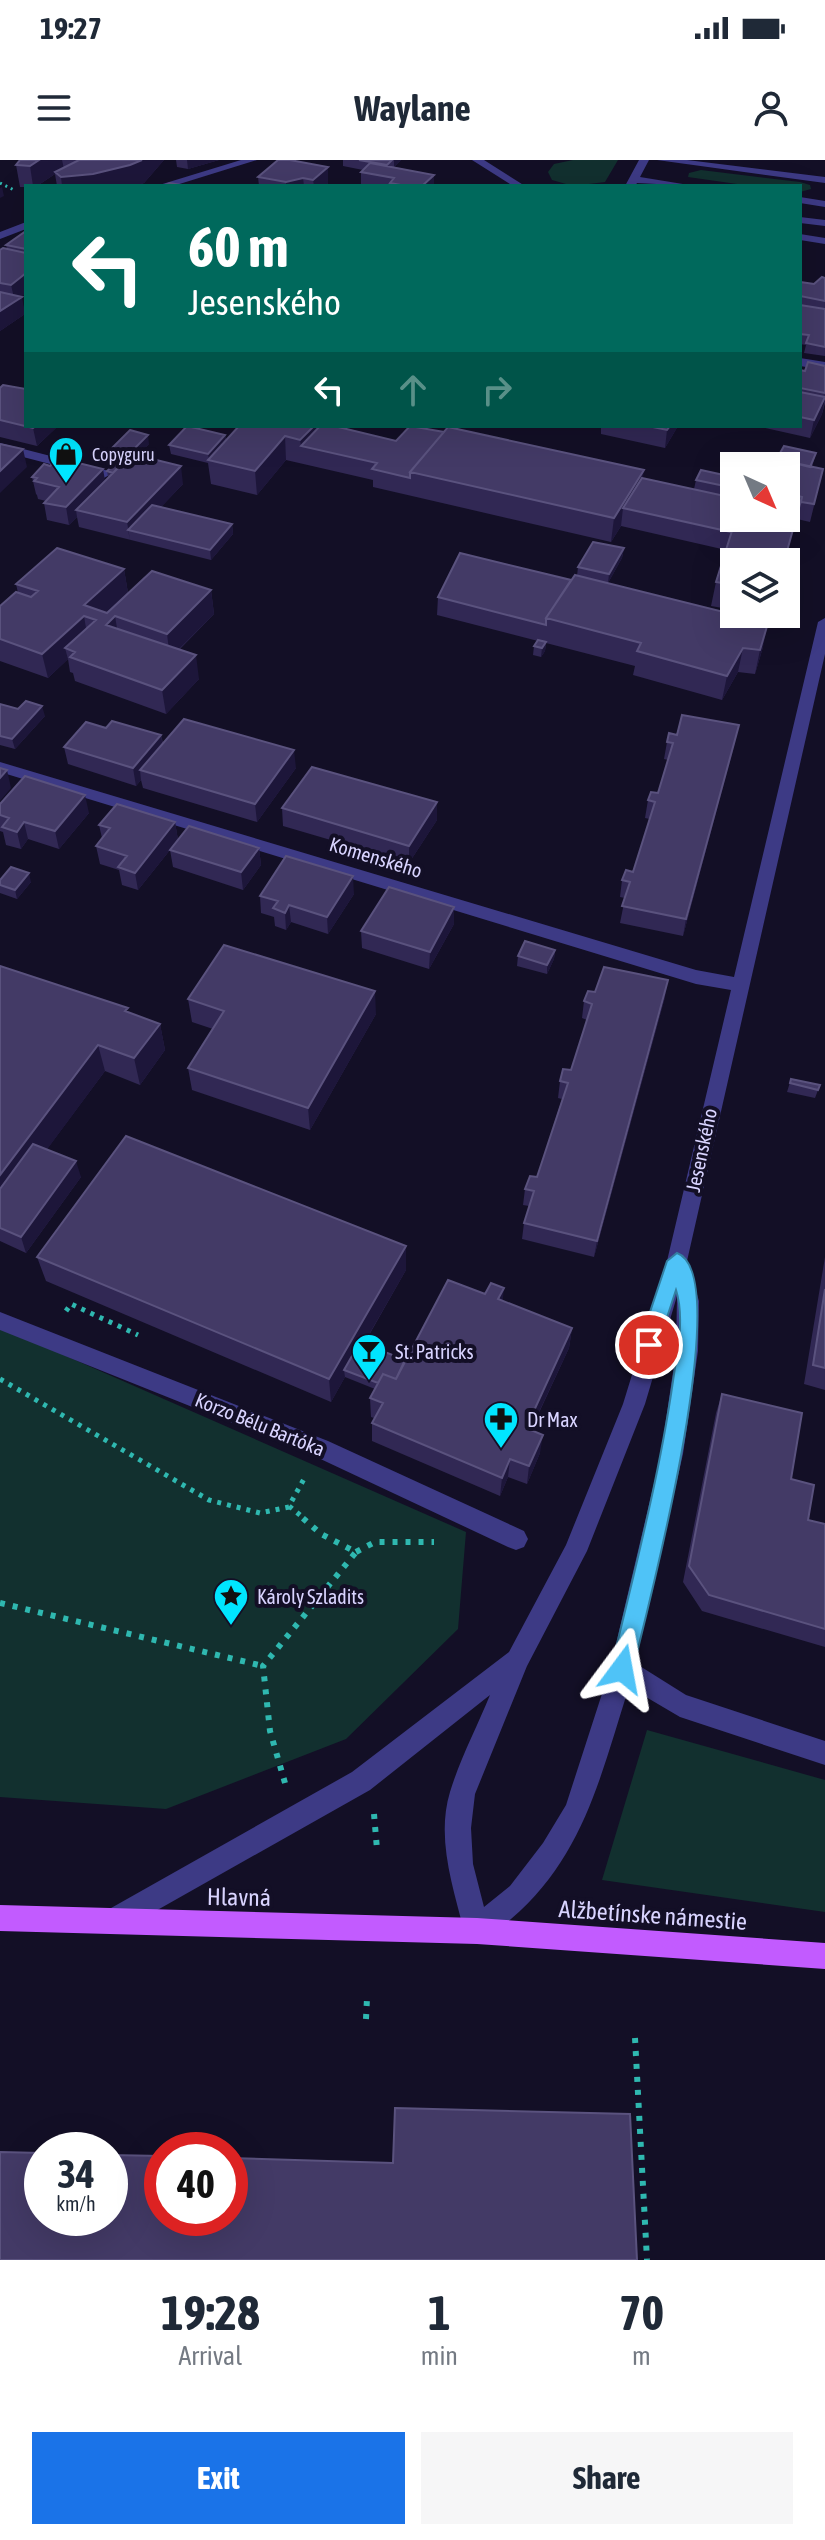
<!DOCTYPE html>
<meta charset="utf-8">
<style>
body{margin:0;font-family:"Asap Condensed",sans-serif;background:#f6f6f7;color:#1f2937;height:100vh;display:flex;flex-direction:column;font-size:30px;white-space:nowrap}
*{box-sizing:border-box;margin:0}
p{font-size:26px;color:#747a83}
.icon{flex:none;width:44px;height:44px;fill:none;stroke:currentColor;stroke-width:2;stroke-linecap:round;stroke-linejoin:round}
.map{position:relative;height:2100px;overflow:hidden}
.panel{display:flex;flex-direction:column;background:#fff;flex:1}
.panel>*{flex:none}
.guide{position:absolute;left:24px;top:24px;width:778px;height:244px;border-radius:0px;box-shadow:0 8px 32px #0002;background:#00695c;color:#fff;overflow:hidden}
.needle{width:52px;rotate:136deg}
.fabs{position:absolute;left:720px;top:292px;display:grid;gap:16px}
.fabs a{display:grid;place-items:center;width:80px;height:80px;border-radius:0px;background:#fff;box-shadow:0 8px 32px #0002;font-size:40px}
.speed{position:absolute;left:24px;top:1972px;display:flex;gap:16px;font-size:40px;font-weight:700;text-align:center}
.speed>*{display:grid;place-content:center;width:104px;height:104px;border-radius:50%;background:#fff;box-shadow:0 8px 32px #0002;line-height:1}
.speed small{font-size:20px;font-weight:400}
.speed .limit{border:12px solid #d22;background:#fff;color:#111}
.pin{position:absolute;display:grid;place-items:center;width:68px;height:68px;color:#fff;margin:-34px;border:4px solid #fff;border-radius:50%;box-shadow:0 2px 8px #0007}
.me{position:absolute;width:88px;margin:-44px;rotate:13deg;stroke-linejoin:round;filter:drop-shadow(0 0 6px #0008)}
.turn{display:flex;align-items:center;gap:28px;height:168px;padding:0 32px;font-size:36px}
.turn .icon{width:104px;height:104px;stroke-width:2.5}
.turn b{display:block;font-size:56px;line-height:68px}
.lanes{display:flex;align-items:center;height:76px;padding:0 32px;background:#0003;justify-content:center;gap:40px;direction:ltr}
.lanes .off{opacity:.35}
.eta{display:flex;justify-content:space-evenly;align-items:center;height:136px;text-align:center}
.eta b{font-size:48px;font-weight:700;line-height:56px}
.primary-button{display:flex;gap:16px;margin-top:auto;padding:16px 32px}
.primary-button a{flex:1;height:92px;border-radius:0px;background:#1a73e8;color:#fff;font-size:32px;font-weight:700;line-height:92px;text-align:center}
.primary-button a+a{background:#f6f6f7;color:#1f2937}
.status{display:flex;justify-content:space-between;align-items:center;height:56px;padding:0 40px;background:#fff;direction:ltr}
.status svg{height:22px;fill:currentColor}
header{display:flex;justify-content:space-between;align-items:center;height:104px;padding:0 32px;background:#fff;font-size:36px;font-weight:700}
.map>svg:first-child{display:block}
.green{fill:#12302f}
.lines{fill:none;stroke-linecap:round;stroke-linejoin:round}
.path-far2{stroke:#2fb8b0;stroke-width:3;stroke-dasharray:2 4;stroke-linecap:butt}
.path-far1{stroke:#2fb8b0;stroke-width:5;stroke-dasharray:4 6;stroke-linecap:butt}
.path{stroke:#2fb8b0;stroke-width:6;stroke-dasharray:5 8;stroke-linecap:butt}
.minor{fill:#3d3a85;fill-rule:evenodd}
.major{fill:#c25bff;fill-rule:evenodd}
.wall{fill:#312854}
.shaded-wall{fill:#1d163a}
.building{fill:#433a66;stroke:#5a527e;stroke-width:2}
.route{fill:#4fc3f7;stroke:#337fa1;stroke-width:2}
.labels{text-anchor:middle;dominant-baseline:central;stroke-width:8;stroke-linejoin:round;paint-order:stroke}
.far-poi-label{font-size:18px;fill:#d9d4ff;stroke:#130f26;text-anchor:start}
.street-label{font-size:20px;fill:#d9d4ff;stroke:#130f26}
.poi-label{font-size:20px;fill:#d9d4ff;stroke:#130f26;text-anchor:start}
.near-street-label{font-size:24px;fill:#d9d4ff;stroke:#130f26}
</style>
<div class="status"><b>19:27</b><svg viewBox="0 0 49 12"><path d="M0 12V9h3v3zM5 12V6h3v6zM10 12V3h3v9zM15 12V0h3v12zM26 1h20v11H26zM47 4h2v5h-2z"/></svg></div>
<header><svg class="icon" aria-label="menu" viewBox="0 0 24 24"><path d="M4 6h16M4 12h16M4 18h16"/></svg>Waylane<svg class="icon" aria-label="person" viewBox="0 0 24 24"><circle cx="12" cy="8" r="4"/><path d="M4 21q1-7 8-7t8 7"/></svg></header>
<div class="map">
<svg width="825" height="2100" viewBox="0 0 825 2100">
<rect width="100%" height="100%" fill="#130f26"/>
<path class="green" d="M573,0H618L605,22L573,26L552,20L548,12L554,4Z
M701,10L800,22L810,25L811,29L800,32V26H751L688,17L689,13Z
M0,1167L466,1372L458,1469L346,1579L166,1649L0,1637Z
M647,1570L825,1620V1752L602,1720Z"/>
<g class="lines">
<path class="path-far2" d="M0,23L16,31"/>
<path class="path-far1" d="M66,1151L71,1144L138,1175
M0,1219L209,1340L260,1353L289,1347
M300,1355L289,1346L305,1317"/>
<path class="path" d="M356,1392L375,1382H434
M0,1443L263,1506
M285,1623L270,1571L263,1506L356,1392L321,1374L297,1353
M374,1654L377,1689
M366,1859L367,1838
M635,1878L647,2100"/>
<path class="minor" d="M241,0H257L173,26H156Z
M472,0H484L525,26H513Z
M639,0H649L640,17L695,26L637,23L635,26H625Z
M657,0H687L825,17V23Z
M800,37L825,41V47L800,43Z
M800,57L825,60V66L800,63Z
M26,62V69L0,79V72Z
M800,74L825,78V84L800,80Z
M800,198L825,202V210L800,206Z
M0,283L109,311L111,314L104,318L0,291Z
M825,458V494L687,1101L699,1141L698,1191L683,1294L635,1503L686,1535L825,1581V1605L680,1557L629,1527C601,1614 584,1697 511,1759C500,1768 490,1779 477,1784L468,1780L464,1771C453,1727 436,1678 450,1632C460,1599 477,1567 490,1535L370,1630L122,1770L113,1774L104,1770L100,1761L104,1752L352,1612L509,1492L566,1385L623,1244L667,1101L731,830L696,824L0,612V602L696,810L734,817L818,462ZM677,1136L676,1191L661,1294L610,1509L566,1645L543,1683L510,1726L484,1747L473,1704L471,1668L475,1634L527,1506L587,1391L645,1244Z
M0,1152L328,1281L524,1371L528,1379L524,1387L516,1390L508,1387L312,1295L0,1170Z"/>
<path class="major" d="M0,1745L477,1758L825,1783V1809L477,1784L0,1771Z"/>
</g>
<path class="wall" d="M20,0H164L144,23L135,26H57L55,14L37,26H26V27H20L16,5Z
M176,0H219L188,9L177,7Z
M278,0L328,23L325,26H259L258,17Z
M343,0H401L394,7L434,15V26H361V12L363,10L343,6Z
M26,71V133L21,137L25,154L0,171V90L7,89L6,85Z
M825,118V196L804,193L806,185L800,184V122L814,124Z
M825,206V243L822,254L810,278L756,266H800V210L805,211Z
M0,228L58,266L37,286L0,277Z
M239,266H337L396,281L643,318L694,329L696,320L733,317L734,315V358H786V306H775V302L816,293L812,307L823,309L810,362L797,359L734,402V450L711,446L716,422L726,390L621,366L611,382L373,327V320L286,300L257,335L211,324L208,303L171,294L169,285L225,275L226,280Z
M596,266H678L665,288L601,274V267Z
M149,284L138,295L183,324L161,347L232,364L233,374L211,400L79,367L77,357L69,365L47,360L44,343L46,341L38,339L37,335L36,334L32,317L105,320L108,317L107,311L118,300L112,299L111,289Z
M624,388L622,398L608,423L763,487L755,514L738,512L722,540L633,515L635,506L546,483L545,491L541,497L533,495L534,486L538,481L437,455L438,437L571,420L577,416L578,407Z
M124,409L128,433L211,430L214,454L179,490L199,519L166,554L75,521L73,513L70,512L68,499L48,518L0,501V446L18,433L16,424Z
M0,544L45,556L15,589L0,585Z
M739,565L683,776L620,763L625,738L620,737L622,720L633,712L650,659L645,658L648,640L658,633L668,600L664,599L667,582L677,575Z
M106,568L161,575L163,583L296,608L257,662L143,628L141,620L136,626L68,604L64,587Z
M282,648L437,660L409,703L283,666Z
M89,653L59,689L28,679L21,689L6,685L3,672L0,671V655Z
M175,662L178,680L259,688L261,705L243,730L173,707L170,690L138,730L122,725L119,710L100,704L96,686L102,678L99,665Z
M0,720L31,722L17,739L0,733Z
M354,734L328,774L291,762L286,770L275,766L274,757L261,753L260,736Z
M454,764L429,809L362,788L361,771Z
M555,790L554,799L547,814L517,806L518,796Z
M0,806L160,864L165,890L140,925L105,911L47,989L81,1017L26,1093L0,1081Z
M595,832L665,837L594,1097L522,1079L524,1063L529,1046L523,1045L525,1029L537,1017L562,939L558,938L560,921L571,910L587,860L582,858L584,841Z
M188,839L376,854L310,970L192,930L188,908L213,869L192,862Z
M791,919L820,925L815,938L787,932Z
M37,1097L406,1110L364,1184L405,1200L502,1141L572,1168L569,1188L531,1270L540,1293L527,1324L508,1317L500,1336L372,1281V1263L374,1258L371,1257L370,1238L375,1229L345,1217L331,1242L46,1121Z
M825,1097V1230L804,1224Z
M722,1234L808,1360L825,1364V1487L702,1451L683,1422L716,1253Z"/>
<path class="shaded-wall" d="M39,0H62L64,9L55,12V14L37,26H33L30,6Z
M142,0H164L144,23L135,26H62L61,17Z
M187,0H219L188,9Z
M394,0H401L394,7Z
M328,7V23L325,26H314L313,20Z
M434,15V26H422Z
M303,18L304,26H286V22Z
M2,27L4,36L0,38V28Z
M26,113V133L18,140L22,137L25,154L0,171V151L15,142L11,125Z
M825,239L822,254L810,278L814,260Z
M36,266H58L37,286L33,268Z
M314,266H337L315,289L301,286L300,280Z
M670,266H678L665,288L667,270Z
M148,275L149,284L130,304L129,294Z
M225,275L226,284L209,300L208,294Z
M285,276L286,300L257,335L255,311Z
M23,289L27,307L0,333V311Z
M181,306L183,324L137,372L128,370L130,380L127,362Z
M103,309L106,326L76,350L77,357L69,365L66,347Z
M644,310L641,334L623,348L621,366L611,382L614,358Z
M232,364L233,374L211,400L210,390Z
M624,388L622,398L608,423L609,414Z
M124,409L128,433L97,462L84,445Z
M211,430L214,454L170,498L167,474Z
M84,456L88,480L65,488L68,499L48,518L42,494Z
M115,456L119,480L106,465Z
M768,463L763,487L755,514L760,490Z
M546,482L545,491L541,497L542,488Z
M743,488L738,512L722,540L727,516Z
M196,495L199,519L166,554L162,530Z
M42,546L45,556L15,589L12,579Z
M739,565L735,583L683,776L686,759Z
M161,575L164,593L140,610L141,620L136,626L133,608Z
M294,590L296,608L257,662L255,644Z
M7,610L11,628L0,641V618Z
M85,635L89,653L59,689L55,671Z
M437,642V660L409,703V686Z
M24,662L28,679L21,689L17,672Z
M175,662L178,680L138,730L135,713Z
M259,688L261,705L243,730L241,712Z
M29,713L31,722L17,739L15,730Z
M353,716L354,734L328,774L327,757Z
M289,745L291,762L286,770L285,753Z
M454,747V764L429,809L430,792Z
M555,790L554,799L547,814V805Z
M668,820L665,837L594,1097L597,1081Z
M375,831L376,854L310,970L308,948Z
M160,864L165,890L140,925L134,898Z
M98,885L105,911L0,1053V1015Z
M76,1001L81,1017L26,1093L21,1077Z
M406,1086V1110L348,1211L344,1210L345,1217L331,1242L329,1219Z
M504,1128L502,1148L498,1139Z
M572,1168L569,1188L523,1286L526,1268Z
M543,1275L540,1293L527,1324L529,1306Z
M510,1299L508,1317L500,1336L502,1318Z"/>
<path class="building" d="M20,0H39L30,6L16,5Z
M79,0H142L130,5L93,14L61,17L55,12Z
M278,0H290L328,7L313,20L303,18L286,22L258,17Z
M359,0H392L387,5Z
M370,3L434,15L422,26H406L390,23L394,18L361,12Z
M170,23L186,26H162Z
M26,71V89L6,85Z
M3,88L26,93V113L11,125L0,123V90Z
M822,117L825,118V141L800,136V122L814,124Z
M0,132L22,137L0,151Z
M800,145L825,149V187L806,183L809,175L800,174Z
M808,202L825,206V233L800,228V210L805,211Z
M3,225L26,229V266H36L33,268L0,260V228Z
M800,232L825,237L814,260L800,257Z
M187,266L225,275L208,294L169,285Z
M239,266H314L300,280L285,276L255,311L208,300Z
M320,266H334L396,281L410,266L444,272L410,312V318L372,309L377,303L301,286Z
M648,266H670L667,270Z
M448,267L644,310L614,358L410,312Z
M130,270L148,275L129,294L111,289Z
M0,284L23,289L0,311Z
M784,286L816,293L810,307L790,302L788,305L775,302Z
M132,294L181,306L127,362L76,350Z
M58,298L103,309L66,347L44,343L59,327L34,321L37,318L32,317L44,304L50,306Z
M120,299L125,300L113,313L107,311Z
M790,302L823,309L814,344L801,342L802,337L786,333V312Z
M701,310L733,317L734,315V328L696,320Z
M642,318L734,338V358H736L731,372L623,348Z
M786,333L802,337L784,402H734V425L716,422L736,358H786Z
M152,345L232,364L210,390L128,370Z
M593,382L624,388L609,414L578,407Z
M57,388L124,409L84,445L107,453L152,411L211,430L167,474L115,456L106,465L196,495L162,530L70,497L75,492L65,488L96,460L84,456L42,494L0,479V446L16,432L31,437L38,431L16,424Z
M460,393L571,420L546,458V465L438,437Z
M575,415L768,463L760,490L743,488L727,516L637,491L641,483L546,458Z
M538,480L546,482L542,488L534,486Z
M26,541L42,546L12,579L0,576V544L18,549Z
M682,555L739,565L686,759L622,746L630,722L622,720L626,710L633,712L655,642L648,640L651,632L658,633L673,583L667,582L669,573L677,575Z
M184,559L294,590L255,644L140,610Z
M112,561L161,575L133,608L64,587L86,562L106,568Z
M312,607L437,642L409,686L282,648Z
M0,608L7,610L0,618Z
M25,616L85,635L55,671L24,662L17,672L2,667L9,658L0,655V644Z
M117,644L175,662L135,713L118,707L127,696L96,686L110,668L99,665Z
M189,666L259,688L241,712L170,690Z
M286,696L353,716L327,757L289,745L285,753L273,748L278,741L260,736Z
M11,707L29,713L15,730L0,725V720Z
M389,727L454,747L430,792L361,771Z
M525,781L555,790L547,805L518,796Z
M224,785L375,831L308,948L188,908L224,851L188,839Z
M0,806L128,848L125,851L160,864L134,898L98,885L0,1015Z
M604,807L668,820L597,1081L524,1063L534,1031L525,1029L530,1016L537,1017L568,923L560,921L563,909L571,910L592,844L584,841L588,831L595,832Z
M791,919L820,925L818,930L790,923Z
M126,976L406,1086L329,1219L37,1097Z
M33,984L76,1001L21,1077L0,1068V1029Z
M448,1120L485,1134L491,1123L504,1128L498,1139L572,1168L526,1268L543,1275L529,1306L510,1299L502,1318L372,1263L383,1243L370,1238L383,1214L396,1219Z
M825,1129V1208L813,1205Z
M360,1182L405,1200L396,1219L383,1214L378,1223L344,1210Z
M722,1234L802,1253L791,1319L814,1325L808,1360L825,1364V1469L709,1435L689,1406Z
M395,1948L630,1954L637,2100H0V1992L42,1993V2058H110V1995L162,1996V2058H230V1998L393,2003Z"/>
<path class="route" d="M677,1093C737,1114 646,1454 633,1509L630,1516L622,1520L614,1516L611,1509C634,1413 659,1318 673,1221C677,1193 685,1158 676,1130L656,1191H642L639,1185L667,1101Z"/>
<defs>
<g id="shop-pin" transform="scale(1.8)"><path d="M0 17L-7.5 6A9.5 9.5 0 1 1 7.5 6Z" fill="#00e5ff" stroke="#130f26"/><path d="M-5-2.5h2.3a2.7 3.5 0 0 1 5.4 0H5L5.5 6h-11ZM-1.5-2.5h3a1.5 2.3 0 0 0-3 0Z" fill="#111"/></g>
<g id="bar-pin" transform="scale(1.8)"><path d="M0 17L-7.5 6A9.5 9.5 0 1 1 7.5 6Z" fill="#00e5ff" stroke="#130f26"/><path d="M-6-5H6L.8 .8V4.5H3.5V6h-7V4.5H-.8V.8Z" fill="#111"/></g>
<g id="pharmacy-pin" transform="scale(1.8)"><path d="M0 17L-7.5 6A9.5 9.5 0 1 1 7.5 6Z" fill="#00e5ff" stroke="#130f26"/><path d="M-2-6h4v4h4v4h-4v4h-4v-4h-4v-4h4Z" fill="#111"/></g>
<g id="sight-pin" transform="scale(1.8)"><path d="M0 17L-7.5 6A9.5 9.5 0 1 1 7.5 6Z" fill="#00e5ff" stroke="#130f26"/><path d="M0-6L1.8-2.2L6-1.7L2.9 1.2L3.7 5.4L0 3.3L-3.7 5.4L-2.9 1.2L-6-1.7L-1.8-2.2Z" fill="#111"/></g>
</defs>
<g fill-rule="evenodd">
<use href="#shop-pin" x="66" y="294"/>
<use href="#bar-pin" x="369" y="1191"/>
<use href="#pharmacy-pin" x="501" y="1259"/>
<use href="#sight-pin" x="231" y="1436"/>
</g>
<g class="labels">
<g class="far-poi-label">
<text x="92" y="294">Copyguru</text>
</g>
<g class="street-label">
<text transform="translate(376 697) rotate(17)">Komenského</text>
<text transform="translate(701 990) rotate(-78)">Jesenského</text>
<text transform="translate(260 1264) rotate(22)">Korzo Bélu Bartóka</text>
</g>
<g class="poi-label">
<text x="395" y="1191">St. Patricks</text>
<text x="527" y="1259">Dr Max</text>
<text x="257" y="1436">Károly Szladits</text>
</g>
<g class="near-street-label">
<text transform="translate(239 1737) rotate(1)">Hlavná</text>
<text transform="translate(653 1755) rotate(4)">Alžbetínske námestie</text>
</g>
</g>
</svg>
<div class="fabs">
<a><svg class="needle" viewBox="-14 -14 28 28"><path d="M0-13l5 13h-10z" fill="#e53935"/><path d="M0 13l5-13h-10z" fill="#747a83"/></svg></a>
<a><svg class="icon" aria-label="layers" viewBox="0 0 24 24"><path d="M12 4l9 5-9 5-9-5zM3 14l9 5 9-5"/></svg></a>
</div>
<div class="speed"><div>34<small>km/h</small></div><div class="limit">40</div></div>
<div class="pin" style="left:649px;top:1185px;background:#d93025"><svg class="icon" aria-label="arrive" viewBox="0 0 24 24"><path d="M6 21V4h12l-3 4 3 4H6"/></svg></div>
<svg class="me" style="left:622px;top:1509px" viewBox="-20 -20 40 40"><path d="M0-17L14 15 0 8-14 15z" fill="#4fc3f7" stroke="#fff" stroke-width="4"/></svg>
<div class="guide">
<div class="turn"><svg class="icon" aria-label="left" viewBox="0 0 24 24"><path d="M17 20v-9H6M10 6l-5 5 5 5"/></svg><div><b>60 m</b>Jesenského</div></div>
<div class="lanes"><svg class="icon" aria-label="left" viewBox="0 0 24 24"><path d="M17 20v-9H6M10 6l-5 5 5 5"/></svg><svg class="icon off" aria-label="ahead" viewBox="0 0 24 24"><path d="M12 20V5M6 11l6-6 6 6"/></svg><svg class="icon off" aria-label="right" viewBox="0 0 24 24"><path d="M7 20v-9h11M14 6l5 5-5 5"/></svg></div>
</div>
</div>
<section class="panel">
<div class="eta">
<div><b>19:28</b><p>Arrival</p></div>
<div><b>1</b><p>min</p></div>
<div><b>70</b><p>m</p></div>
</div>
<div class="primary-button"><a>Exit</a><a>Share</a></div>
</section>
